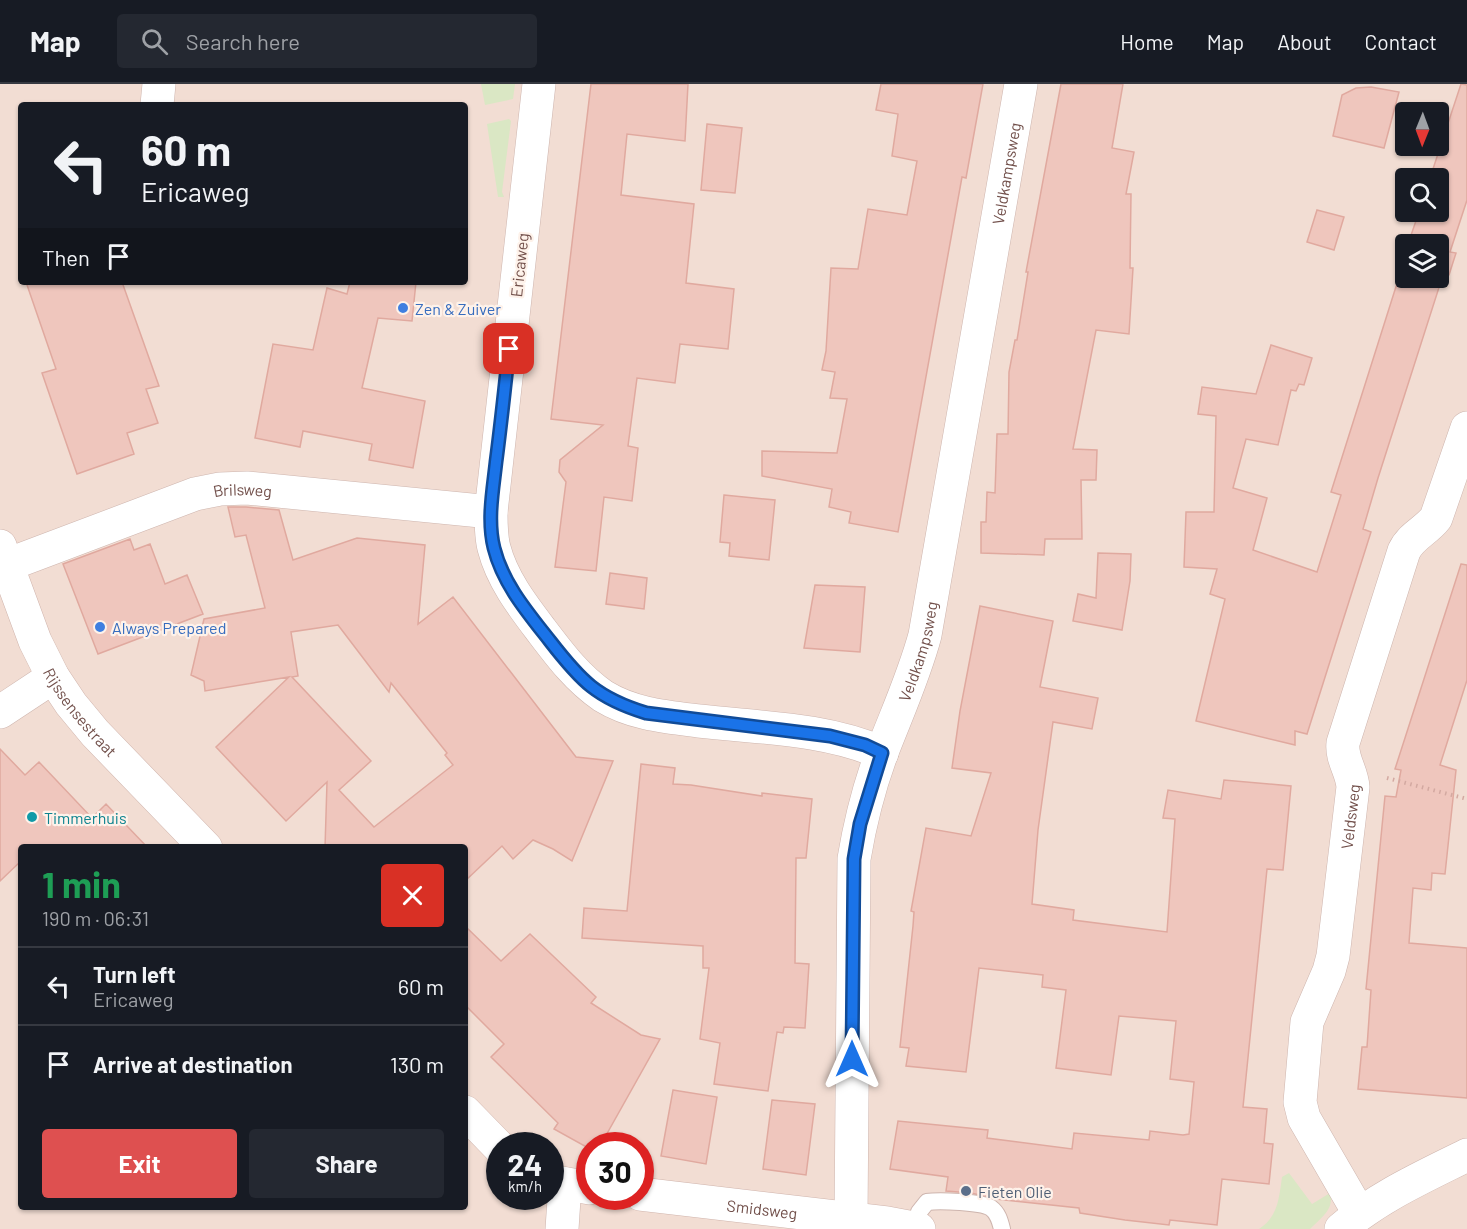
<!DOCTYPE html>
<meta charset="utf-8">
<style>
body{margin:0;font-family:Barlow,sans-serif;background:#242831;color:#f1f3f6;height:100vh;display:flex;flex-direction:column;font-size:22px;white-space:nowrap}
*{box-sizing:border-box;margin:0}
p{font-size:20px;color:#9ea1a6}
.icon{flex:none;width:33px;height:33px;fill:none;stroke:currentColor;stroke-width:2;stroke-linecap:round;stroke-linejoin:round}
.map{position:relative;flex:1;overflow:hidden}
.sheet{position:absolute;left:18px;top:760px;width:450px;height:366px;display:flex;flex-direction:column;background:#171b24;border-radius:6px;box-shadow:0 2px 4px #0004}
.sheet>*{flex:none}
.hud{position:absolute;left:18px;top:18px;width:450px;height:183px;border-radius:6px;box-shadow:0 2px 4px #0004;background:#171b24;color:#f1f3f6;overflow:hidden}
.needle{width:39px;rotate:181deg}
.fabs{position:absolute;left:1395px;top:18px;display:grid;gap:12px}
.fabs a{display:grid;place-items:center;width:54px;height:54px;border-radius:6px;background:#171b24;box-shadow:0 2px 4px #0004;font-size:30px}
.speed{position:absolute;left:486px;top:1048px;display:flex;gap:12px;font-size:30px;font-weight:700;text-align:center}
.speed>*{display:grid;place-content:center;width:78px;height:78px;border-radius:50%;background:#171b24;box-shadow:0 2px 4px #0004;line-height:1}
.speed small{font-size:15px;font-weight:400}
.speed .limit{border:9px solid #d22;background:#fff;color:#111}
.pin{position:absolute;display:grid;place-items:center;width:51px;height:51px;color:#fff;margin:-26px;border-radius:12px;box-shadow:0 3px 9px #0006}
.me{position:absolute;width:66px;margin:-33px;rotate:0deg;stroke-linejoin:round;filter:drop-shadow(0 0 4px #0008)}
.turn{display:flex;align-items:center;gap:21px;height:126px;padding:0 24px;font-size:27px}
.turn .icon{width:78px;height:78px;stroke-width:2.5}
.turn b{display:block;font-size:42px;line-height:51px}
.then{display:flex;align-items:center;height:57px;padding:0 24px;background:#0003;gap:12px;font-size:22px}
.round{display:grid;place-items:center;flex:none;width:63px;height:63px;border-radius:6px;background:#242831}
.headline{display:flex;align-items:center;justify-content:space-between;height:102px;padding:0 24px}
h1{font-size:36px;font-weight:700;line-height:45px;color:#1e9e55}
.cta{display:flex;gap:12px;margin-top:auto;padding:12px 24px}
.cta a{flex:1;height:69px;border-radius:6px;background:#de5050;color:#fff;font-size:24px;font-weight:700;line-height:69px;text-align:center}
.cta a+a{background:#242831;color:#f1f3f6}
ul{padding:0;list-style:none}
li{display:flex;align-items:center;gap:18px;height:78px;padding:0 24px;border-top:2px solid #363941}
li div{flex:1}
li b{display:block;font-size:22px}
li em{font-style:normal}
header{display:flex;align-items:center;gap:36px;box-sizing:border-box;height:84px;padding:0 30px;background:#171b24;border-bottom:2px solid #363941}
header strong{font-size:28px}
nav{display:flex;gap:33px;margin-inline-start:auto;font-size:21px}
.search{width:420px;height:54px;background:#242831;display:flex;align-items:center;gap:15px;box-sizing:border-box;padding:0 21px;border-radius:6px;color:#9ea1a6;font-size:22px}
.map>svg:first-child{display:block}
.residential{fill:#f2ddd3;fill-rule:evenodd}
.green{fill:#dae7c4}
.building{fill:#efc6bd;stroke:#e0a99f;stroke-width:1.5;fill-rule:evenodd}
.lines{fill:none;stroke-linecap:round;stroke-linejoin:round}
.service-casing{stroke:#ceb5ae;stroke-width:18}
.minor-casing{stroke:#ceb5ae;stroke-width:34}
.secondary-casing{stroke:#d0b4ac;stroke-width:34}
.path{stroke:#d3a9a1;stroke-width:4;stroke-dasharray:1.5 4.5;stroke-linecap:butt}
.service{stroke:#fff;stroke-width:16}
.minor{stroke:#fff;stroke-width:33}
.secondary{stroke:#fff;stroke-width:33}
.route-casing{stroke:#114b97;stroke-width:15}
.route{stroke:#1a73e8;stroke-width:10}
.shop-dot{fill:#3f7fe0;stroke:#fef2ea;stroke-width:2}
.culture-dot{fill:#0f9aa8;stroke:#fef2ea;stroke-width:2}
.service-dot{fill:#5c6f8a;stroke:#fef2ea;stroke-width:2}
.labels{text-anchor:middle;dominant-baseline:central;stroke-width:4.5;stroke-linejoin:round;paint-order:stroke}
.street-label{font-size:16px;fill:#72504b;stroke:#fef2ea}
.shop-label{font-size:16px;fill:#366cbe;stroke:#fef2ea;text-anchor:start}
.culture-label{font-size:16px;fill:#0d838f;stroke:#fef2ea;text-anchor:start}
.service-label{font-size:16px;fill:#4e5e75;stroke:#fef2ea;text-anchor:start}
</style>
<header>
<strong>Map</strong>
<div class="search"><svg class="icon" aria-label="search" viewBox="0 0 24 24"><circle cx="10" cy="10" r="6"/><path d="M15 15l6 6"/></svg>Search here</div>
<nav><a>Home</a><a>Map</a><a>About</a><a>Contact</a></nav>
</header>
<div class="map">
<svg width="1467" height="1145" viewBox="0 0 1467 1145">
<rect width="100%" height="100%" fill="#fbede4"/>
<path class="residential" d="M0,0H1467V1145H0ZM21,21H465V198H21ZM1406,28H1438V62H1406ZM1406,94H1438V128H1406ZM1406,160H1438V194H1406ZM21,764H465V1124H21ZM500,1062H550V1113H500ZM590,1062H640V1113H590Z"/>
<path class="green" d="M481,0H515L513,15L485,21Z
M509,35L511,37L502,108L504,113H498L487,40Z
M1289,1089L1312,1120L1330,1109C1335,1125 1320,1135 1310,1145H1259C1278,1133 1279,1114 1282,1093Z"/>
<path class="building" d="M591,0H688L685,57L627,50L621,111L694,120L686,199L734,205L728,265L680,260L675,299L637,294L628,362L638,364L632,417L604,413L596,487L555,483L566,398L559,388L560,376L603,341L551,335Z
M881,0H983L966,94L962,93L898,448L849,439L851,428L829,423L832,405L762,392V367L837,369L847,315L830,314L835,288L822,286L826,267L831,184L858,185L868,125L907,131L917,77L892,72L898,30L876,26Z
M1061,0H1123L1112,64L1134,68L1126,110H1131L1130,184H1133L1129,250L1096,246L1073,365L1097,366L1096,396H1081L1082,455H1045L1044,471L981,469V438H986L987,408L995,409L997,350H1008L1009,288L1015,256H1017L1028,188H1026Z
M1461,0L1467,1V116L1450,168L1456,169L1449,191L1442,194L1378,394L1363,445L1371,448L1307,650L1295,647V661L1196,637L1225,515L1210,510L1217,485L1184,483L1186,428H1214L1216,332L1198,330L1202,303L1256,310L1271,261L1312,274L1304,301L1299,300L1296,307L1291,306L1278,361L1246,355L1233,404L1267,414L1253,466L1317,488L1341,411L1331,408L1406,171V194H1438V160H1408L1419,128H1438V94H1430Z
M1371,3L1399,8L1384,64L1333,52L1342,11L1356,4Z
M707,40L742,44L735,109L701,106Z
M1317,126L1344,133L1334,166L1307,158Z
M26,198H122L159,302L146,305L158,339L127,349L134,370L77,390L42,289L56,285Z
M350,198H416L412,237L378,234L362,304L425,317L413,384L369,376L372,360L303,347L300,363L255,354L273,260L313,266L327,204L347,210Z
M724,411L775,416L769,476L729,472L730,459L720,458Z
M228,423H246L279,426L293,476L357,454L425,461L418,540L453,513L576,673L613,677L572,777L553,765L533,756L513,775L502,762L465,797V764H325L327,698L286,737L216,663L289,593L205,607L204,597L191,591L204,535L265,524L246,451L235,453ZM338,541L389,608L391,599L447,669L445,671L453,681L374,743L339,706L371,677L292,593L298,592L291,548Z
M130,455L134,466L150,460L165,500L187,491L203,530L98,570L63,480Z
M1098,469L1131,470L1130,497L1122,546L1073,537L1078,510L1096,514Z
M1461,480L1467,481V596L1440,681L1456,686L1445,790L1432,789L1431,806L1413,804L1409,859L1467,864V1014L1358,1005L1362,963H1367L1371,906L1366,905L1385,712L1396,713L1401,686L1395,685Z
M610,489L647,494L644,525L606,520Z
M815,501L865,503L860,568L804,564Z
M980,522L1053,537L1040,603L1098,614L1092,645L1053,638L1038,746L1032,820L1074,826L1073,836L1167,848L1175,735L1163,734L1168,706L1221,715L1224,696L1291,702L1283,786L1267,785L1243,1023L1267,1025L1264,1059L1273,1060L1269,1100L1222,1095L1217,1141L1170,1136L1169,1141L1125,1136L1080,1129L1079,1124L996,1115L971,1109L946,1107L948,1093L890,1085L898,1037L988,1046L987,1054L1072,1065L1074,1049L1149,1056L1150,1047L1183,1051L1189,1050L1194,998L1170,995L1176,937L1119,932L1111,991L1056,984L1066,906L1042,903L1043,891L979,884L966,988L906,982L909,964L900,963L913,842L914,828L911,827L926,744L971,752L991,689L952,684L960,627Z
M0,665L25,691L39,678L92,734L106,720L148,764H21V777L0,797Z
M641,680L675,684L673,700L691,701L762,712V709L812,715L806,774H796L795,879L809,880L805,944L784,943L783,949L777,948L768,1007L714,1000L720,959L700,955L709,884H703V862L582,854L584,824L627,827Z
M465,842L501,877L530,850L596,913L591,919L641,951L660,955L600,1062H590V1065L554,1045L558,1039L491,973L504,960L465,921Z
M673,1006L717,1013L706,1080L661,1072Z
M772,1016L815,1020L806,1091L763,1085Z"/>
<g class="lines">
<g class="service-casing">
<path id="service" d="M915,1144L919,1128L927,1118C939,1116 982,1118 991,1124C998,1129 1000,1137 1002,1145"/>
</g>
<g class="minor-casing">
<g id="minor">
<path d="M539,0L491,428C491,440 491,453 494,464C502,495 522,521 541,546C560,571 577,594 603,612C632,630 666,633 699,637C760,644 825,644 882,669"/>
<path d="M157,21L159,0"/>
<path id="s1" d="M7,481L195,410L220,405L247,404L491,428"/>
<path d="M0,628L53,593"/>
<path id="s2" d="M1359,1129L1304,1034L1300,1018L1307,938L1329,887L1333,872L1353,703C1352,687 1341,675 1343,659L1404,467C1411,452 1426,447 1436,434L1467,344"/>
<path id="s3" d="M851,1135L854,775C860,739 869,703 882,668C897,629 914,592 925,551L1021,0"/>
<path d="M562,1145L565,1100"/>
<path d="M1341,1145C1378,1113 1423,1093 1467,1071"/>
</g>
</g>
<g class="secondary-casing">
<g id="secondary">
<path id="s4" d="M0,462L35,557L53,593L71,620L95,649L206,764"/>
<path d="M465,1028L500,1064"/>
<path d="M550,1097L590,1104"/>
<path id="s5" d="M640,1110L887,1139L919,1145"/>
</g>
</g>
<path class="path" d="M1387,694L1467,715"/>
<use href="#service" class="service"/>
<use href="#minor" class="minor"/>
<use href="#secondary" class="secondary"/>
</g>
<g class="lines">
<g class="route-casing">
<path id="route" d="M509,265C505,302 501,340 496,378C493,406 487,436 494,464C503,500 528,529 550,557C581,597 597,614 646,629L830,652L865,661L882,669L860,740L854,775L852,975"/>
</g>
<use href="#route" class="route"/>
</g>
<g class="shop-dot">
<circle cx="403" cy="224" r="6"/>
<circle cx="100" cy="543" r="6"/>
</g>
<circle class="culture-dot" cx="32" cy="733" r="6"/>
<circle class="service-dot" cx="966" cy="1107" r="6"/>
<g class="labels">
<g class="street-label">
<text stroke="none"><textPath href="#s3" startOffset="1064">Veldkampsweg</textPath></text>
<text transform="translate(519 181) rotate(-84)">Ericaweg</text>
<text stroke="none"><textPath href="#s1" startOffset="249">Brilsweg</textPath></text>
<text stroke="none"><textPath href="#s3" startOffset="578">Veldkampsweg</textPath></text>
<text stroke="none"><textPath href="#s4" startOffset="186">Rijssensestraat</textPath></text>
<text stroke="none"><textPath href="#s2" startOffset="418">Veldsweg</textPath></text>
<text stroke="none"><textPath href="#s5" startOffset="123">Smidsweg</textPath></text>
</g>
<g class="shop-label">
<text x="415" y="224">Zen &amp; Zuiver</text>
<text x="112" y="543">Always Prepared</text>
</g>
<g class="culture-label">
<text x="44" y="733">Timmerhuis</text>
</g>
<g class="service-label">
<text x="978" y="1107">Fieten Olie</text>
</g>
</g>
</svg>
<div class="fabs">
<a><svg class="needle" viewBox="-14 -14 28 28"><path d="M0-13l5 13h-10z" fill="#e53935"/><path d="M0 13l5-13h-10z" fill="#9ea1a6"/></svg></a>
<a><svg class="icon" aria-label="search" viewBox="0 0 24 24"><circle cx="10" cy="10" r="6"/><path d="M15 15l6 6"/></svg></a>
<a><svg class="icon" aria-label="layers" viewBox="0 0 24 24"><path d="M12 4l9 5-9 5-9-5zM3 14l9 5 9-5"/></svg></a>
</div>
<div class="speed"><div>24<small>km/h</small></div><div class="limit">30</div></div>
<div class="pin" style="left:509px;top:265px;background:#d93025"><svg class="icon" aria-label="arrive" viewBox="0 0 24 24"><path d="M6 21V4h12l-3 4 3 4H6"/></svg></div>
<svg class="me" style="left:852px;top:975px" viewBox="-20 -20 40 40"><path d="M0-17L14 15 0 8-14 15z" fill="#1a73e8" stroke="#fff" stroke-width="4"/></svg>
<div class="hud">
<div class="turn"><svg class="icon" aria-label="left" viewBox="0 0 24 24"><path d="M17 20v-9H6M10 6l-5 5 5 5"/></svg><div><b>60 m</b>Ericaweg</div></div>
<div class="then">Then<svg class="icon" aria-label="arrive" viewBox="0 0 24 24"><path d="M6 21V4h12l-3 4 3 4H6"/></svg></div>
</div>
<section class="sheet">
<div class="headline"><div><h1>1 min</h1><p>190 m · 06:31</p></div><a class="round" style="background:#d93025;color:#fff"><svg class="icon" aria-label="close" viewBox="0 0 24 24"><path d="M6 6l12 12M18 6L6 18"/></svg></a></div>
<ul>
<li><svg class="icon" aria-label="left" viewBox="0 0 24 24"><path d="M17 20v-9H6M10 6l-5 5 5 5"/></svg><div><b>Turn left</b><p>Ericaweg</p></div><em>60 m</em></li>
<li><svg class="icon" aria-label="arrive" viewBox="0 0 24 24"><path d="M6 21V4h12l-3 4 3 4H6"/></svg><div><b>Arrive at destination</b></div><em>130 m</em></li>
</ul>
<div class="cta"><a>Exit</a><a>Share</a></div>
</section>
</div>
